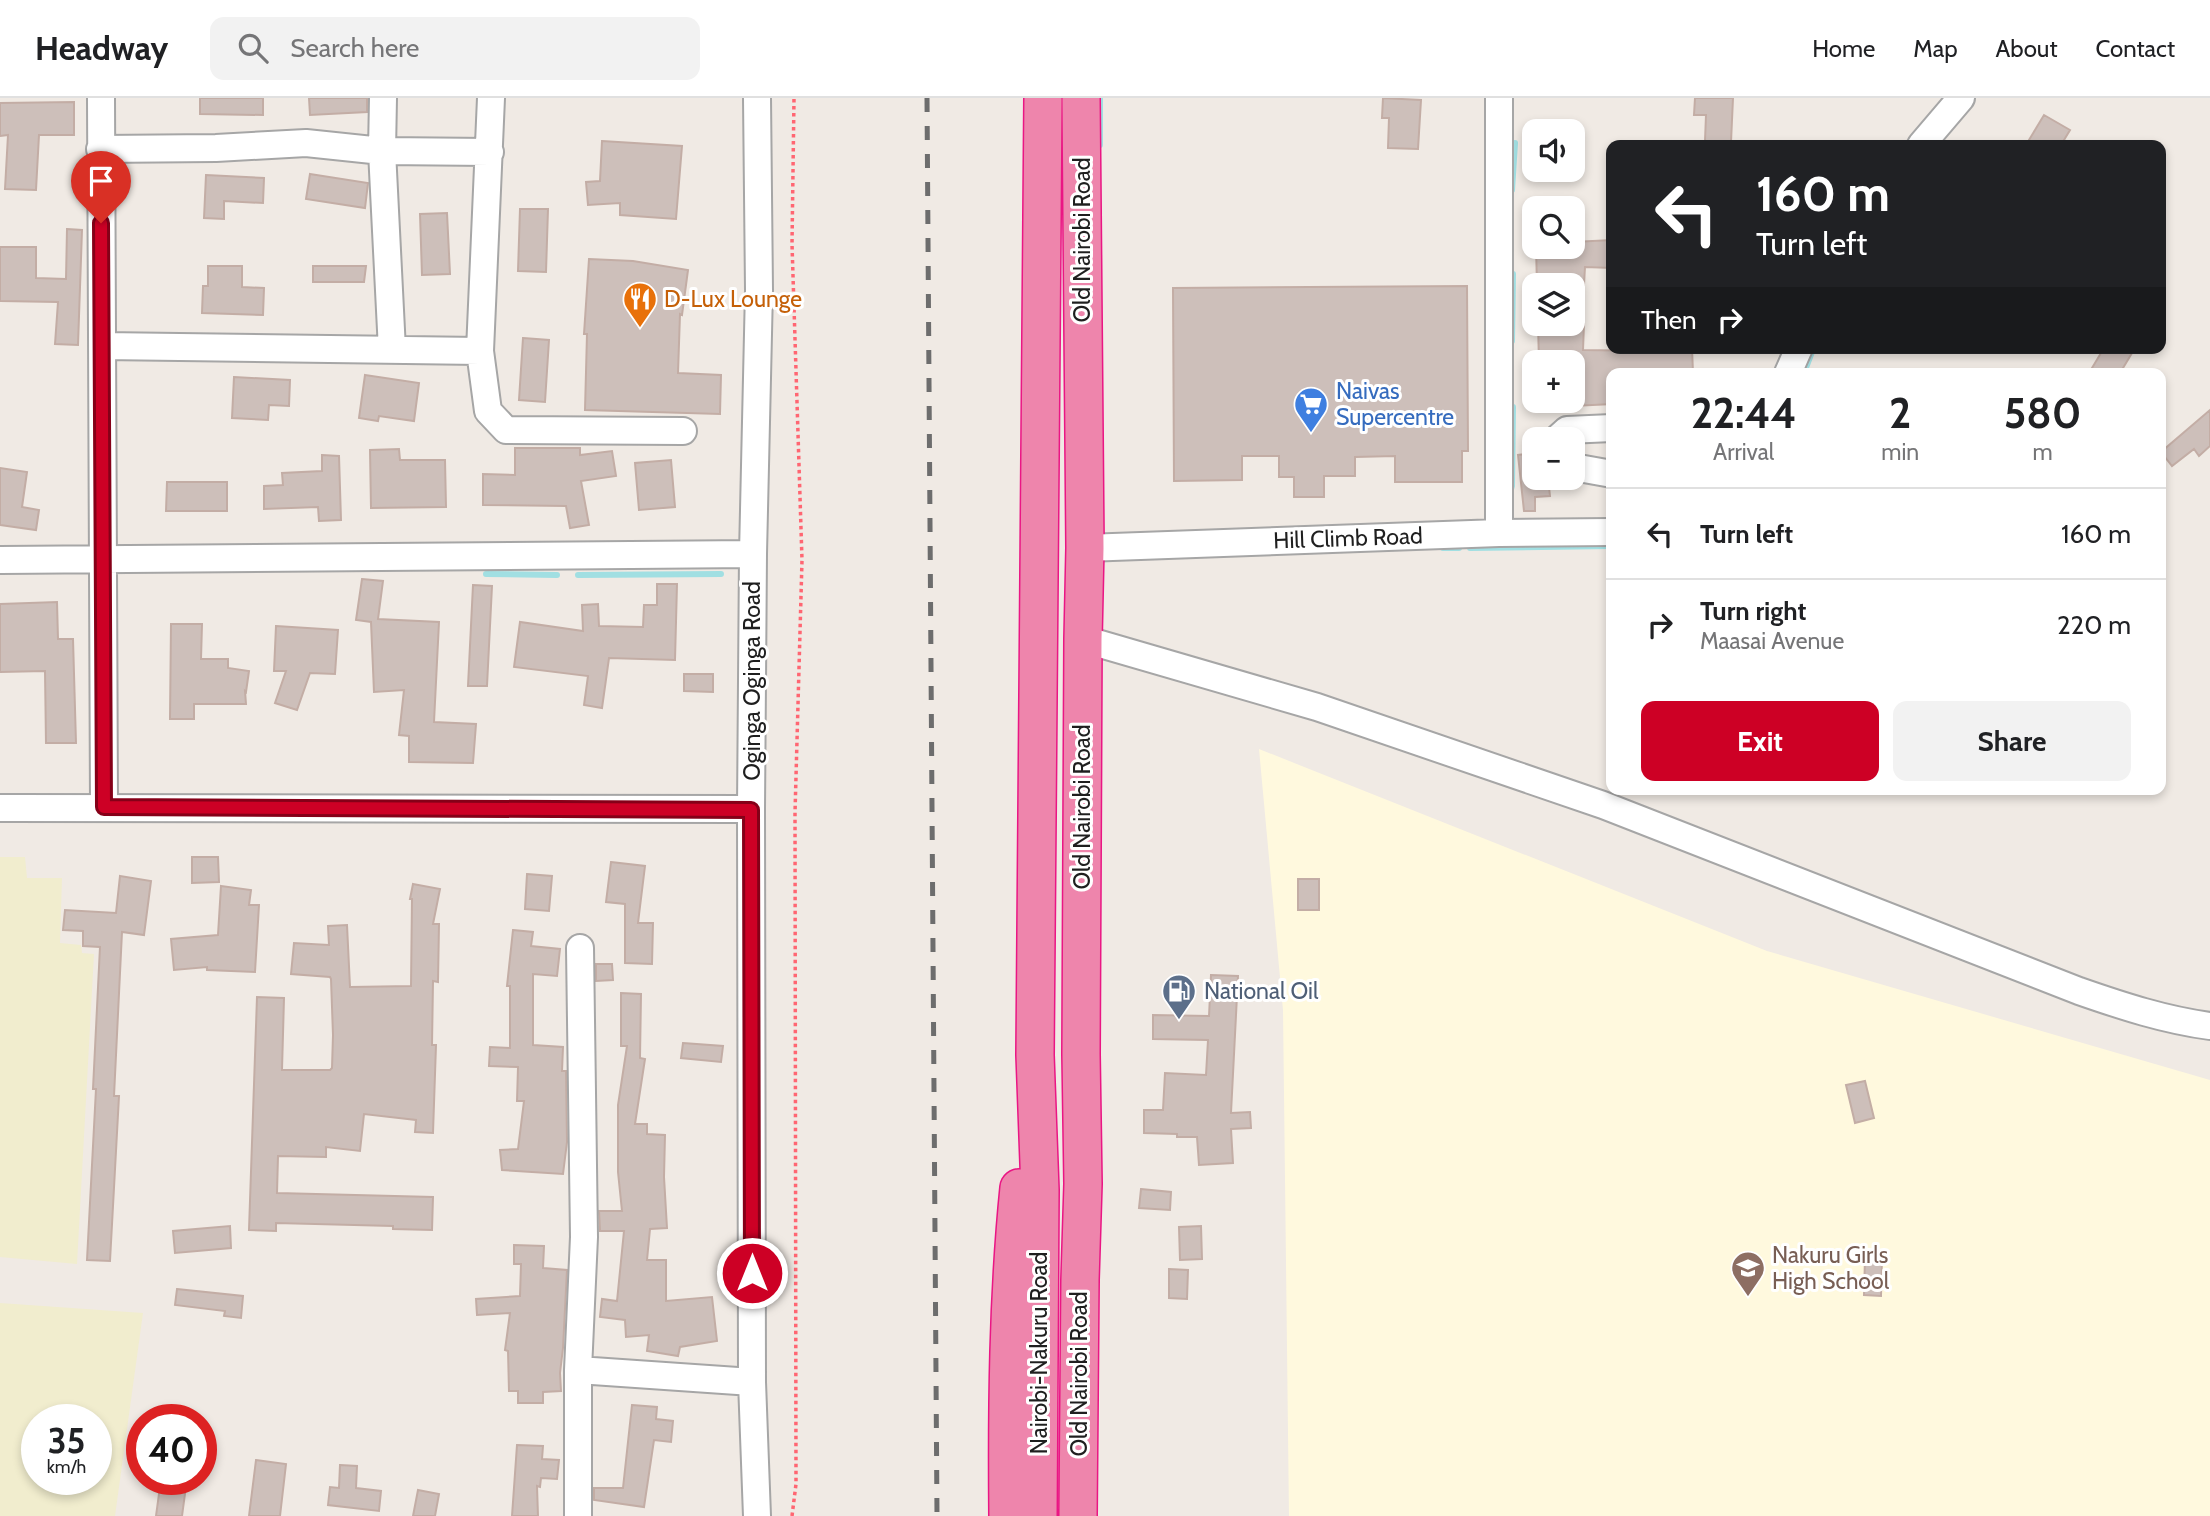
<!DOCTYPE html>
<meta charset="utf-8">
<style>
body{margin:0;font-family:Cabin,sans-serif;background:#f2f2f2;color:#202124;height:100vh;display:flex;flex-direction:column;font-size:26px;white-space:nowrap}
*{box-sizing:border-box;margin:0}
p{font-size:23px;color:#757577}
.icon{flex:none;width:38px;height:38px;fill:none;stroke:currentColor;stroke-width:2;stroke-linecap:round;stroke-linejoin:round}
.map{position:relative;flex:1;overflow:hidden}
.panel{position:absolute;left:1606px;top:270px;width:560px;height:427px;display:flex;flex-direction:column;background:#fff;border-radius:14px;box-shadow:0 4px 10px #0003}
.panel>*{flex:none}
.banner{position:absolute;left:1606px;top:42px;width:560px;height:214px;border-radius:14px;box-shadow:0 4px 10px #0003;background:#202124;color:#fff;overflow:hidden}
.tools{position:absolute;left:1522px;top:21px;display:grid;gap:14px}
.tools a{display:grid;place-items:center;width:63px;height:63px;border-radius:14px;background:#fff;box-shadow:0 4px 10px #0003;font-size:35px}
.speed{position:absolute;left:21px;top:1306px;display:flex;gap:14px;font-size:35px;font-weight:700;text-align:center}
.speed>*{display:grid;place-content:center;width:91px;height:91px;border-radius:50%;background:#fff;box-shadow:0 4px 10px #0003;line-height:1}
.speed small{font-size:18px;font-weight:400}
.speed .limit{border:10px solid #d22;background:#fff;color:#111}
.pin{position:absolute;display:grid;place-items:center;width:60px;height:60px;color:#fff;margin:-72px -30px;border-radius:50% 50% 50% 0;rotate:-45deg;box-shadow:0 0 7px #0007}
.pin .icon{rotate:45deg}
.me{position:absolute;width:77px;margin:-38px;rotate:0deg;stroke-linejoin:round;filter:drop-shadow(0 0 5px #0008)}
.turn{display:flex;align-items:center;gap:24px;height:147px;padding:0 35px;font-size:32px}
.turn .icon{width:91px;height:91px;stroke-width:2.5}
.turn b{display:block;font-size:49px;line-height:60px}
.then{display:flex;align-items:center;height:66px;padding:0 35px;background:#0003;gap:14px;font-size:26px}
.eta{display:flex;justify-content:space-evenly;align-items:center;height:119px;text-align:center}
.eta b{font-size:42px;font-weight:800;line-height:49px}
.action{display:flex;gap:14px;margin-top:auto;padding:14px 35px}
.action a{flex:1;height:80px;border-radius:14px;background:#cd0025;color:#fff;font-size:28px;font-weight:800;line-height:80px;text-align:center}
.action a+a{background:#f2f2f2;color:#202124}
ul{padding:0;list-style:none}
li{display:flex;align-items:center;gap:21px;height:91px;padding:0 35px;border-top:2px solid #e0e0e0}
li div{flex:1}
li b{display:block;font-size:26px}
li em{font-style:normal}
header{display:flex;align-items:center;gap:42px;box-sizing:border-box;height:98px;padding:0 35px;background:#fff;border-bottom:2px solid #e0e0e0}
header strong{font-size:33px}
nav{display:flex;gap:38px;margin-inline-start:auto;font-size:24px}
.search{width:490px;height:63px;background:#f2f2f2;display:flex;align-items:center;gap:18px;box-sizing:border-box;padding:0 24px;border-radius:14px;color:#757577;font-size:26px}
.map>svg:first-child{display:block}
.education{fill:#fff9de}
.farmland{fill:#f1edce;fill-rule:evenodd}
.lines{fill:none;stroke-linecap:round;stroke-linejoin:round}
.stream{stroke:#a1dfe2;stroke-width:6}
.building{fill:#cdbfba;stroke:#c3ada5;stroke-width:2}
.minor-casing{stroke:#a6a6a6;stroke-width:30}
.highway-casing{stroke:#ea1684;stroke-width:40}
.path{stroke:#ff6672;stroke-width:3.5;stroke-dasharray:3.5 3.5;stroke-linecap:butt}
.minor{stroke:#fff;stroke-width:26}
.highway{stroke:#ee85ac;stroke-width:37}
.rail{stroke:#6d6d6d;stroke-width:5;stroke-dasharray:14 14;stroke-linecap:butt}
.route-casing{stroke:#850018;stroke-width:18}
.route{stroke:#cd0025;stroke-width:12}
.labels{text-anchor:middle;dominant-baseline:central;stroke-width:6;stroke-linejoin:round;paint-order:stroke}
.street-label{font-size:23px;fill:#1f1f1f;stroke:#fff}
.food-label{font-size:23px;fill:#c56008;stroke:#fff;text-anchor:start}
.shop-label{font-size:23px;fill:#366cbe;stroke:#fff;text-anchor:start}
.service-label{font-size:23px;fill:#4e5e75;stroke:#fff;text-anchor:start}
.education-label{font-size:23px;fill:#785e54;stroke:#fff;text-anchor:start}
</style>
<header>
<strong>Headway</strong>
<div class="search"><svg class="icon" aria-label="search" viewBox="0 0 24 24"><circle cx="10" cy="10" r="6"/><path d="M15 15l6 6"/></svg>Search here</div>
<nav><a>Home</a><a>Map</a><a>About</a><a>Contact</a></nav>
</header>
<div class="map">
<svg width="2210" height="1418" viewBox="0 0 2210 1418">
<rect width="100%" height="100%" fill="#f0eae4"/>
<path class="education" d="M1259,651L1767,853L2210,982V1418H1289L1283,912Z"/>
<path class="farmland" d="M0,759H25L27,780H62L60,845L81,847L82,855L94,856L77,1166L0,1159Z
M0,1205L143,1215L115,1418H0ZM37,1321H96V1381H37Z"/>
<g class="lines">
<path class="stream" d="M1100,47V0
M1512,92L1515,45
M1512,243L1513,176
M1804,275L1812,254
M1510,395L1512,388L1513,309
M1443,450H1459
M1470,450L1612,448
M486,476L557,477
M578,477L721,476"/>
</g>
<path class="building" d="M200,0H263V17L200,16Z
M309,0H367V14L310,17Z
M1383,0L1421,2L1418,51L1388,50L1389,20H1382Z
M1695,0H1733L1731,44L1705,43L1706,17H1694Z
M74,4V37H39L36,92L5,91L8,37L0,38V5Z
M2044,17L2070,32L2061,47H2026Z
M602,43L682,48L676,121L620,117V105L588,107L586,84L600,83Z
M310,76L368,85L365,110L306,101Z
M206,77L264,80L263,105L224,103V121L204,120Z
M520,111H548L546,174L518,173Z
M447,115L450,176L422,177L420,116Z
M67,131L82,132L78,247L55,246L58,204L0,203V149H36V180L66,181Z
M1612,142V170L1585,169L1584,187H1537L1536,149H1573V144Z
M589,161L633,163L688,172L682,217L680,216L678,275L721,277L720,316L585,312L587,236H584Z
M208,168H242V189L264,190L263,217L202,215L203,188H208Z
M313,168H366L364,184H313Z
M1467,188L1468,353H1462V384H1395V358L1355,359V378H1324V399H1294V379H1279V358H1242V382L1174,383L1173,190Z
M1538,226H1584L1583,252L1649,253V250H1692L1693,275H1612V306L1573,308V264H1539Z
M523,240L549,242L545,304L519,302Z
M2104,250H2135L2120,275H2089Z
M365,277L419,285L414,323L379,318L378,323L359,320Z
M234,279L290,282L289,308L269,307L268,322L232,320Z
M2210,312V348L2199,358L2194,351L2172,368L2161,354Z
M515,350H580V357L612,353L616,378L581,383L589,427L570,430L566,408L483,407V376L515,377Z
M399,351L400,362H445L446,409L371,410L370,352Z
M1535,355V380H1548L1550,398L1535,399V413H1524L1518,357Z
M322,357L339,358L341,422L319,423L318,409L264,411V388L283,387L282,375L322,373Z
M671,362L675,409L639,412L635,365Z
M0,370L27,374L22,409L39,412L36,432L0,427Z
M167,384H227V413H166Z
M362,481L383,483L378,521L439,524L434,624L476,626L473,665L409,664V638L399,637L404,592L374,594L371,524L356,522Z
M657,486H677L675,562L609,560L602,610L584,607L588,578L514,569L520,524L583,533L582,507L598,506L599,528L643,529L644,507H657Z
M473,487L492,488L487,588H468Z
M57,504L58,541H73L76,645H46L45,573L0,574V506Z
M171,526H202L201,561H228V570L249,573L246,594L245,593L246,606H194V621H170Z
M276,528L338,532L335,576L310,575L297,612L275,605L286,573H274Z
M684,576H713V594L684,593Z
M192,759H218L219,784L192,785Z
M611,764L645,768L638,825H653L652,866L625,865V806L606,804Z
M527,776L552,778L549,813L525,811Z
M120,778L151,783L144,837L122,834L114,998H119L110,1163L87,1162L96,991H93L100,849L83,848V833L63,832L65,812L116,815Z
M1298,781H1319V812H1298Z
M413,786L440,791L433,826H439L438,884L433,883L432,947H436L433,1035L415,1034L416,1022L364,1016L360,1053L326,1049V1059L278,1058L277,1095L433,1099L432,1132L393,1131V1128L276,1125V1133L249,1132L257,899L284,900L282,972H330L332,970L333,937L331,881L330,879L291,876L294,845L329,847L328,828L347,827L350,889L411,888L412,801H410Z
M221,788L251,792L249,807H259L255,874L207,872V869L174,872L171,841L218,837Z
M513,832L533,834L531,848L560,851L557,878L533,876V947L563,949L562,973H566L567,1044L563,1076L502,1072L500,1052L518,1051L524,1003H517L518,969L489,968L490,949L510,950V888H507Z
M596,866H612L613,882L596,883Z
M1211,877L1238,878L1231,1015L1250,1014L1251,1030L1231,1031L1233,1065L1199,1067L1197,1039H1177V1036L1144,1035V1012H1163L1165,975L1206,977L1208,942L1153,941V917L1209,918Z
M621,895L641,896L640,960L645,961L635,1026H647V1036L665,1037L664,1079L667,1130L650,1131L647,1162H666V1203L712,1199L717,1243L680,1249L678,1258L647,1253L649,1237L626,1239L625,1222L600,1219L602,1201L617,1203L624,1133H600L599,1113H622L618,1074V1007L627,948H621Z
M683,945L723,948L721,964L681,960Z
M1865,983L1874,1020L1855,1025L1846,987Z
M1141,1091L1171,1094L1170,1112L1139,1110Z
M230,1128L231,1150L175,1155L173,1133Z
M1201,1128L1202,1161L1180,1162L1179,1129Z
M514,1147L544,1148L543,1170L567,1172L563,1250L560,1275L561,1293L543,1294V1305H518V1293H509L508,1253L505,1252L510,1215L477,1217L476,1201L520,1198L521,1166H514Z
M1865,1160H1882L1881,1198L1864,1197Z
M1169,1171L1188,1172L1187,1201L1169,1200Z
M177,1191L243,1198L241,1220L224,1218L225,1213L175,1207Z
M632,1307L657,1309L656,1321L673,1323L671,1344L654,1342L644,1409L594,1402V1390H623Z
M517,1347L543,1348L542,1361L559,1362L557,1381L541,1380L540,1389L537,1388L538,1418H512Z
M256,1362L286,1366L280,1418H249Z
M340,1367L357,1368L356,1390L381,1393L379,1413L328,1407L330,1389L339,1390Z
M161,1381H187L182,1418H156Z
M418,1392L439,1396L435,1418H413Z"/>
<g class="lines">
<g class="minor-casing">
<path id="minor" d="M101,0L104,709
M383,0L382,53L392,252
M491,0L480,253L488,313L506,332L683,333
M757,0L759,192L753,456L751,711L752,1284L757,1418
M1921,47L1961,0
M100,51L216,50L306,45L382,53L490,54
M103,248L480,253
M1788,275L1799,250
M1557,341L1567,332L1612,330
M1573,369L1612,376
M1499,435V0
M1085,450L1499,435L1612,434
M0,462L753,456
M1083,541L1317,609L1603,707L2079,893C2122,908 2165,922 2210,928
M0,710L751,711
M578,1272L752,1284
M578,1418V1272L584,1139L580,850"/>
</g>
<g class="highway-casing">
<path id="highway" d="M1008,1418C1007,1309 1008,1199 1019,1090
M1038,1418L1040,1092L1035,957L1043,0
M1078,1418L1080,1182L1083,1086L1081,956L1083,541L1085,450L1081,0"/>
</g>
<path class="path" d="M792,1418L796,1386L795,715L802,462L792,146L794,0"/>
<use href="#minor" class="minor"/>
<use href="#highway" class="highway"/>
<path class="rail" d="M927,0L937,1418"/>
</g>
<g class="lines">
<g class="route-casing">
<path id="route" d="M101,125L104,709L751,712L752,1175"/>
</g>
<use href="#route" class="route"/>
</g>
<defs>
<g id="restaurant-pin" transform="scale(1.75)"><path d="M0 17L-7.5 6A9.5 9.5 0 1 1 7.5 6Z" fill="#e8710a" stroke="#fff"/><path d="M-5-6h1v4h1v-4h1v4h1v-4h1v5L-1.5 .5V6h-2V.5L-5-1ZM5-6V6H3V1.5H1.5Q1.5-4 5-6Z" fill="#fff"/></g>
<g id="supermarket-pin" transform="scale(1.75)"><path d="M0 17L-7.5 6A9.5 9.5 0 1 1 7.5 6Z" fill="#3f7fe0" stroke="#fff"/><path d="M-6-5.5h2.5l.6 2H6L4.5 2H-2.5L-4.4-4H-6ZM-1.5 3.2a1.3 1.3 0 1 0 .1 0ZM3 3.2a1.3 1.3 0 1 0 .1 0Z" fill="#fff"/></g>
<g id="fuel-pin" transform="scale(1.75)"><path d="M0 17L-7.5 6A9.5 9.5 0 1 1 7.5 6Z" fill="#5c6f8a" stroke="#fff"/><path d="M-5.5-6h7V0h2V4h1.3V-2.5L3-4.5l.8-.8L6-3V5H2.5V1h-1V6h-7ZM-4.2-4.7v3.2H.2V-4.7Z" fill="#fff"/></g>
<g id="school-pin" transform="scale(1.75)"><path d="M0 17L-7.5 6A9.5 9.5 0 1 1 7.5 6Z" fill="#8d6e63" stroke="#fff"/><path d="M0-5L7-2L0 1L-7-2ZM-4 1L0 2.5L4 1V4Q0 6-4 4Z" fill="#fff"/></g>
</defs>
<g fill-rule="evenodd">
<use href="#restaurant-pin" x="640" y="201"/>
<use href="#supermarket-pin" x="1311" y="306"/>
<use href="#fuel-pin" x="1179" y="893"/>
<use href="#school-pin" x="1748" y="1170"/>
</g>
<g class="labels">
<g class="street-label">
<text transform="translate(1082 142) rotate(-90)">Old Nairobi Road</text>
<text transform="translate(1348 440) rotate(-2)">Hill Climb Road</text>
<text transform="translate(752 583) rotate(-90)">Oginga Oginga Road</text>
<text transform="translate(1082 709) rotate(-90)">Old Nairobi Road</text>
<text transform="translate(1039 1255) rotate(-90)">Nairobi-Nakuru Road</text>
<text transform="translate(1079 1276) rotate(-90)">Old Nairobi Road</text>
</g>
<g class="food-label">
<text x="664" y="201">D-Lux Lounge</text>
</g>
<g class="shop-label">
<text x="1336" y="293">Naivas<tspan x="1336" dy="26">Supercentre</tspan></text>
</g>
<g class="service-label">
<text x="1204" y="893">National Oil</text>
</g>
<g class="education-label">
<text x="1772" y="1157">Nakuru Girls<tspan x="1772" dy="26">High School</tspan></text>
</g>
</g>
</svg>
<div class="tools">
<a><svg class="icon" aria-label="sound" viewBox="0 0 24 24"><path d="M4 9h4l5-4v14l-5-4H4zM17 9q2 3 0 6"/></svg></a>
<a><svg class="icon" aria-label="search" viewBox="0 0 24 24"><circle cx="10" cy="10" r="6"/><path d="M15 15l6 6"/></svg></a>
<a><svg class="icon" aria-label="layers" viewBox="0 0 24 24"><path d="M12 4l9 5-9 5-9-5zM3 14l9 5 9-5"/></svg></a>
<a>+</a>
<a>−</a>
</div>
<div class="speed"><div>35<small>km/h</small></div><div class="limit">40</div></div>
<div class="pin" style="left:101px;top:125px;background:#d93025"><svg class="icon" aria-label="arrive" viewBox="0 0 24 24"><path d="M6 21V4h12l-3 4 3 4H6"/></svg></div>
<svg class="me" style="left:752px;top:1175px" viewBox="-20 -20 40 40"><circle r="17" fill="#cd0025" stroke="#fff" stroke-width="3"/><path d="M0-11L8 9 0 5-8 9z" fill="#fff"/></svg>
<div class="banner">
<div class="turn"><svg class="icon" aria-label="left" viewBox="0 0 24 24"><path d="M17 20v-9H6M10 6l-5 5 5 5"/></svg><div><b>160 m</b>Turn left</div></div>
<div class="then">Then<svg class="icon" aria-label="right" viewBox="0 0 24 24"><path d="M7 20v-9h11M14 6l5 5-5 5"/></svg></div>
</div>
<section class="panel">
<div class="eta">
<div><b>22:44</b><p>Arrival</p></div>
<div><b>2</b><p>min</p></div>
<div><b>580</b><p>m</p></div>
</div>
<ul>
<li><svg class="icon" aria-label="left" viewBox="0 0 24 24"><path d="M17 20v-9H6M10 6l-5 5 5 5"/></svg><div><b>Turn left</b></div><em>160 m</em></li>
<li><svg class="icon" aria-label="right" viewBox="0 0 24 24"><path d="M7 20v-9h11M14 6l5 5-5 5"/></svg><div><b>Turn right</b><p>Maasai Avenue</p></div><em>220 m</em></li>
</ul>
<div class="action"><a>Exit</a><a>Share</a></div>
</section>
</div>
